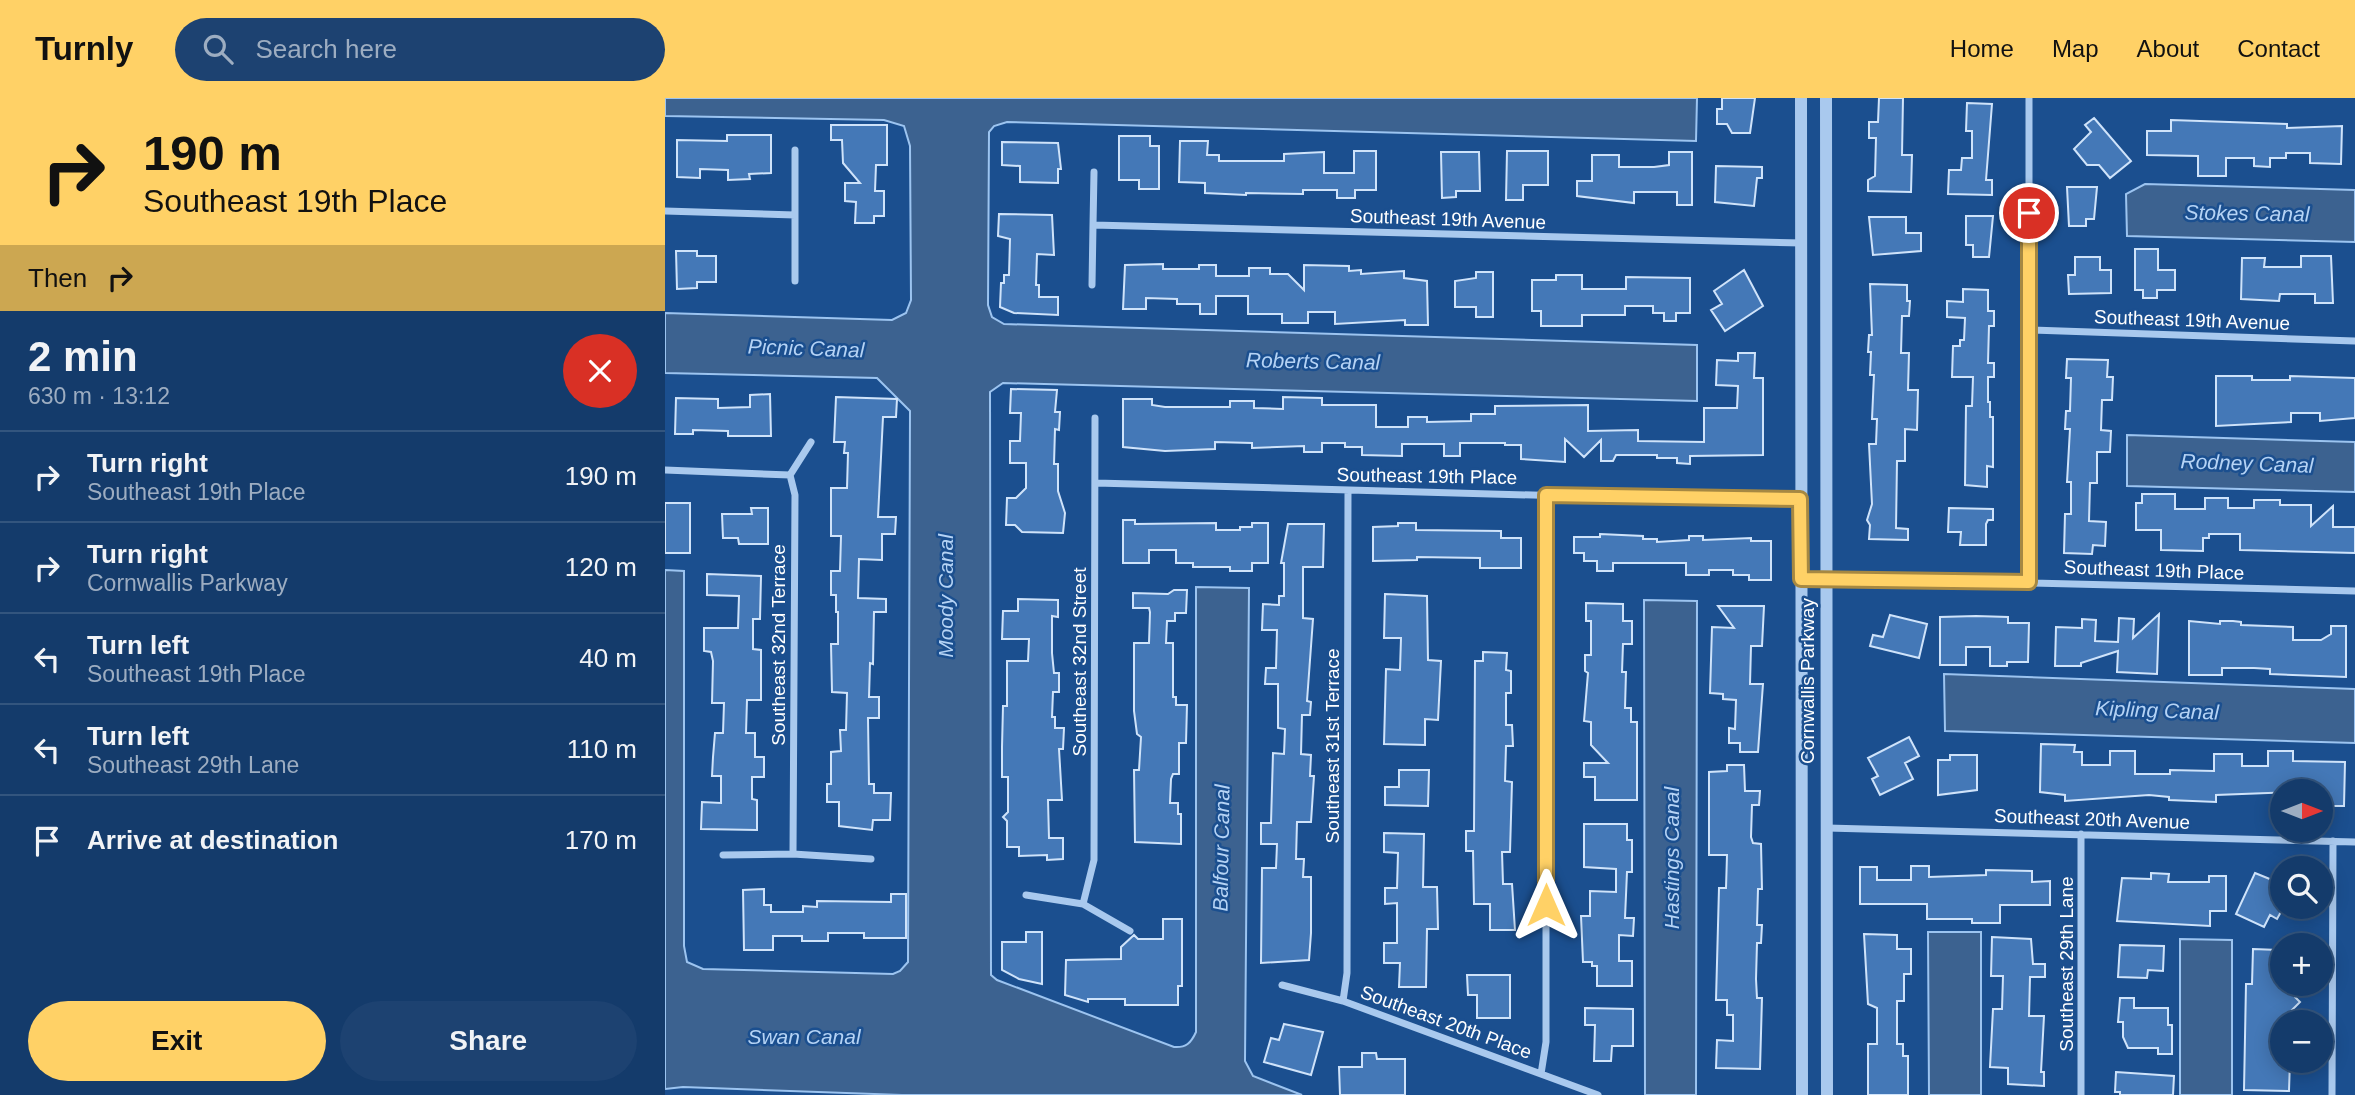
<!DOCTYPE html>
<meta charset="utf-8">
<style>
body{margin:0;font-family:Arial,sans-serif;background:#1d4271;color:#f1f3f6;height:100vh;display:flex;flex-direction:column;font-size:26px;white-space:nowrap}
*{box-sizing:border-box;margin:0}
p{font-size:23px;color:#9dadc1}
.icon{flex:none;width:38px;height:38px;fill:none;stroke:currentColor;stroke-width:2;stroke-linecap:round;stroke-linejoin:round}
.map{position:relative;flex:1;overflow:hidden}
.panel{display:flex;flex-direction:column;background:#143b6b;width:665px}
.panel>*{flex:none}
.hud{background:#ffd166;color:#111;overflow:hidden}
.needle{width:46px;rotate:90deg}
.tools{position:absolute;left:1605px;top:681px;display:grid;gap:14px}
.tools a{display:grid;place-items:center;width:63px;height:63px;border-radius:50%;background:#143b6b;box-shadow:0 4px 18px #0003,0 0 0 2px #33557e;font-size:35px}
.pin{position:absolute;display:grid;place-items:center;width:60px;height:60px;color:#fff;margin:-30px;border:4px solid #fff;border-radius:50%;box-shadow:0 2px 7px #0007}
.me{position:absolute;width:77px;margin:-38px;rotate:0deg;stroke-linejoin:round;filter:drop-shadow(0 0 5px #0008)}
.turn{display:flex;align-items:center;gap:24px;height:147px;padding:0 28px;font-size:32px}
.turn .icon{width:91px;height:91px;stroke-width:2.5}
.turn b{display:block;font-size:49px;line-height:60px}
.then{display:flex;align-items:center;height:66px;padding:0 28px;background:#0003;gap:14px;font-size:26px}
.round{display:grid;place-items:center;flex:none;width:74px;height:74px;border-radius:37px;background:#1d4271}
.summary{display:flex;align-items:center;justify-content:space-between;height:119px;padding:0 28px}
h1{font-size:42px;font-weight:700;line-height:52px}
.action{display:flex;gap:14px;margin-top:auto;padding:14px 28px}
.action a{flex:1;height:80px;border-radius:42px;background:#ffd166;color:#111;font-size:28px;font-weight:700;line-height:80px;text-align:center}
.action a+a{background:#1d4271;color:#f1f3f6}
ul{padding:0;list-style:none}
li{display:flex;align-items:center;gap:21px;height:91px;padding:0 28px;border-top:2px solid #33557e}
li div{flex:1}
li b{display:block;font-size:26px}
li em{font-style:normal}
header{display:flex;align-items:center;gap:42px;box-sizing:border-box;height:98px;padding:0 35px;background:#ffd166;color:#111}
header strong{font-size:33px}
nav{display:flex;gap:38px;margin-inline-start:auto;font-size:24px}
.search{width:490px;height:63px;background:#1d4271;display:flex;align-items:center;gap:18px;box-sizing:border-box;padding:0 24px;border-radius:38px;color:#9dadc1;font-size:26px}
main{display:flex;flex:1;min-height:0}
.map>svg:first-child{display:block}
.water{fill:#3c6290;stroke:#9cc4f0;stroke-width:2}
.building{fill:#4478b7;stroke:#cfe3fa;stroke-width:2}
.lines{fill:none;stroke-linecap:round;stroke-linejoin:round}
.minor{stroke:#a9c9ee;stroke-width:7}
.tertiary{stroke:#a9c9ee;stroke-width:12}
.route-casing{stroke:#a68842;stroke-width:18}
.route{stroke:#ffd166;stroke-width:12}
.labels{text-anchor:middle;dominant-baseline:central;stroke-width:5;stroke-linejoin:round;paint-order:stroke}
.street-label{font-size:19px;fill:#fff;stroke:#1b4f8f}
.water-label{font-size:21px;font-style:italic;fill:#b5d3f5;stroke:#1b4f8f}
</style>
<header>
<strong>Turnly</strong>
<div class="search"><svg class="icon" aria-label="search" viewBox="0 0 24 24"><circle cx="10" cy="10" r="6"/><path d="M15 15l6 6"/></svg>Search here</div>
<nav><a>Home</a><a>Map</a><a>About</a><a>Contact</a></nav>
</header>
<main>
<section class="panel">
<div class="hud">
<div class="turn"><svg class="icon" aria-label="right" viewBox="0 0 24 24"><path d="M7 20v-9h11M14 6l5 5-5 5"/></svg><div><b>190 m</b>Southeast 19th Place</div></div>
<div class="then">Then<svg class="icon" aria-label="right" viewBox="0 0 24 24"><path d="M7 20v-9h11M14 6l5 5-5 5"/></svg></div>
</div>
<div class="summary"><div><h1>2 min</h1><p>630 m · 13:12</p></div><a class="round" style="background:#d93025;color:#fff"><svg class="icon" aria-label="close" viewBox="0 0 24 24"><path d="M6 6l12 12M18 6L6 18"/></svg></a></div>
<ul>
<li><svg class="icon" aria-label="right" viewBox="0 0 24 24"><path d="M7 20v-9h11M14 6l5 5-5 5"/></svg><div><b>Turn right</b><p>Southeast 19th Place</p></div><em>190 m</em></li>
<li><svg class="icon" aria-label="right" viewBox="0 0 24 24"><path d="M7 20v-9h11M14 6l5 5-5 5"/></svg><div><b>Turn right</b><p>Cornwallis Parkway</p></div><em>120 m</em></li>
<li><svg class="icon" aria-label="left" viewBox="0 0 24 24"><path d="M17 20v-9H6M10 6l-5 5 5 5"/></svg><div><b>Turn left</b><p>Southeast 19th Place</p></div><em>40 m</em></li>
<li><svg class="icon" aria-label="left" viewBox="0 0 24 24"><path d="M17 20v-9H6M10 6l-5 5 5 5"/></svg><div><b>Turn left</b><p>Southeast 29th Lane</p></div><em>110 m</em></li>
<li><svg class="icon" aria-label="arrive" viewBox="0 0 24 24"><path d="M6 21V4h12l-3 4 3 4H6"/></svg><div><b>Arrive at destination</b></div><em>170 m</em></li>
</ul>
<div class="action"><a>Exit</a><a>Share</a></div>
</section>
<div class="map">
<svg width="1690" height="997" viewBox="0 0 1690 997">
<rect width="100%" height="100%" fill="#1b4f8f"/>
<path class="water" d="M0,0H1032L1031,43L342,24L329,28L324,34L323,207L327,219L339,226L1032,247V303L338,285L325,294L326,877L332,882L509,949C521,950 526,945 531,934V489L584,490L580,963L588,978L637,997H237L18,989L0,991V472L19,473V848L22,864L38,871L228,876L235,873L243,864L245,313L212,280L0,275V215L227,222L241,215L246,202L245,48L239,28L219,22L0,18Z
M1480,86L1690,92V144L1462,138L1461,96Z
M1462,337L1690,344V394L1462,388Z
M979,502L1032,503L1031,997H980Z
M1279,576L1690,591V645L1280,633Z
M1263,834H1316V997H1264Z
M1515,841L1567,842V997H1515Z"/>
<path class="building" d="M1057,0H1090L1085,35H1067L1062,26H1052V11H1057Z
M1214,0H1238L1237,57H1247L1246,94L1203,93V82L1210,78L1211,40H1204V24H1213Z
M1302,5L1327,6L1321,82H1327V97L1283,96L1284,72H1296L1297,60H1307V33H1301Z
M1429,20L1466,63L1445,80L1434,67H1422L1409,51L1426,34L1420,27Z
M1506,22L1622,26V30L1677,28L1676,66L1645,65V55H1621V60H1605V69L1589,68V60H1561V78H1533V58L1482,57V33H1506Z
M166,27H222V67H211L210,93H219V118H209V125H190L191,104L180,103V85H195L178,65L177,42H166Z
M62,37H106V75L84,76L85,81L63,82V72L35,71V80L12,79V42L62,43Z
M454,38H485V48H494V91H474V82H454Z
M515,43H543L542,57H554V63H619V56L659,54V75H689V53H711V92H690V100H672V92H638V96L581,95V97L540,95V85L514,84Z
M337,44L393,45L396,71H393V85L355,84V68L337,67Z
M842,53H883V87H858V102H841Z
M776,54H814L815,93H791V99L777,100Z
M1004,54H1027V107H1012V94H969V105L912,98V83H927V57H954V69H989L1004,67Z
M1051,68L1097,69V80H1092L1089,108L1050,104Z
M1402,89H1432L1429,121H1421V128H1404Z
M334,116L387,117L389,157L372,156L371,187H374V199H393V217L349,215L335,209L336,185H339V177H344L345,141L333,138Z
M1301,118H1328L1324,159H1308V147H1301Z
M1204,119H1241V135H1256V153L1208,157Z
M1470,151H1493V172H1510V192H1492V200H1478V192H1470Z
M11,153H32V158H51V184H32V190L12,191Z
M1636,158H1666L1668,205H1650V196H1615L1614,203L1576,201L1577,160H1600L1599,169H1636Z
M1410,159H1435V172H1446V195L1404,196L1403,177H1410Z
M498,166V171H534V167H551V178H584V170H605V176H623L639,192V167L684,168V173L696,172V176L739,173V180L762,183L763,227H740V222L670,226V214H643V225H617V216H583V198H551V216H535V206H512V201L481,200V211H458L460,167Z
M1079,172L1098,208L1060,233L1046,212L1057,206L1049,193Z
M811,174H828V219H811V209H790V183L811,180Z
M891,177H917V191H961V179L1025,180V215H1011V223H999V215H988V208H960V217H917V228H876V213H867V182H891Z
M1205,186L1242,187V203H1245L1244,218H1237L1236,255H1244L1243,292H1253L1252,332L1240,331V363H1232L1231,430L1243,431V442L1204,441L1205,427L1202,422L1207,406L1204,346H1211L1212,321H1207L1209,277H1205L1206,254H1203L1204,237H1207Z
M1298,191L1323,192V213H1329V228H1324L1323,265H1329V279H1323V304H1325V319H1328V369L1322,368V389L1300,387L1301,308H1307L1308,279H1287L1288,248H1295V242H1299L1300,220L1282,219V203L1298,204Z
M1073,255H1090L1089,280H1098V357L1025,358V366L1012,365V360H992V357H951L948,363H936V342L919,359L900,341V364L856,361V347H840V345H795V358H779V346H737V358L697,357V349H680V345H657V354H639V348L587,350V345L550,344V351L500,353L458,349V301H487V307L500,309H565V303H589V310L618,311V299L657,300V307H711V329H743V319H762V324L806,323V316H830V308L923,307V333L973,332V343L1039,344V310H1072L1073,288L1051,287L1052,262L1073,263Z
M1402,261L1443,262L1442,279H1448L1447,302H1437L1436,332L1446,333L1445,354H1432V385H1425L1424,423L1441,424L1440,448L1428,447L1427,456L1399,455L1400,416H1406V384H1402L1405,331H1400L1401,313H1405L1406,280H1401Z
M1551,278H1587V282H1625V278L1690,280V320L1655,323V315H1626V324L1551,328Z
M346,291L392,292L390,314H395L394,332L390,331L389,366H393V393L400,415L398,435L357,434L350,427H341L342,400H351L361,390V365H345V343H355L356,315H345Z
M105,296L106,338H63V333L28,332V336H10L11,300L53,301V310L85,309V297Z
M171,299L232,301L231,319H218L213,419H231L230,436H217V462L194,461L193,500L221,501V514H209L208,566L205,565L204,599H214V620H203L204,686H209V695H226L225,722H208L207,732L174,728V704H162V686H166V654L176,653L175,632H181L182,595L167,594L166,546H173V514H171V497H166V473H175L176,438H166V390H182L183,355H179L180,344H169Z
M1477,396H1510V411H1540V400H1563V410H1589V402H1615V407H1646V428L1668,408V429H1690V455L1575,452V436H1544V440H1538V453L1496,452V432H1471V405H1477Z
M0,405H25V455H0Z
M86,410H103V446H74L73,440H58L57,416H87Z
M1284,410L1328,411V422H1323L1321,426V447H1295L1296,434H1283Z
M458,422H470V426L551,425V432H575V429H587V425H603V465H587V473H565V469H528V465H511V452H484V465H458Z
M733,425H751V432L836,433V440H856V470H815V460L752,459V462L708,463V429L733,428Z
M623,426H659L658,469H638V520L648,521L642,603L646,604L645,617H637L636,656L646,657L645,678H649L646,724H632L631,761H639L638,779H646V835L644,862L596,865L597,770H611L612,746H596V725H606L608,655L619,656L620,631L613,630V586H600L601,570H611L612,532H597L598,506L614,507V498H619V465H616Z
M935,436L978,438V441H992V444L1024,442V438H1038V442L1086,440V443H1106V482H1084V477H1068V472H1044V477H1021V465H948V473H932V463H919V455H909V439H935Z
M42,476L96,478L95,521H88V551L96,552V602H82L81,635H90V659H99V679H87V701L92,702V732L36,731L37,704L56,705V678H47L48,659L50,635H58L59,605H47L48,563L46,554L39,553V530H73L74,498L42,497Z
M509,492H522L521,515H510V523H502L501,545H508V599H511V607H522L521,645H514V676H508L506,681L505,705H513V716H516V746L470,744L469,672H474L476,639L472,636L469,613V545H484L485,514L484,510H468V495L503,496Z
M720,496L762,498L763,562L776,563L773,622L760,621V647L719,646L721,571L735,572L736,540H719Z
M353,501L393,502V519L387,518V555L389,575H394V594H388L387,619H390V630H399L398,651H394L397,702H383L384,740H398V761L382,762V757L354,758V749H342V723L338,719L343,714V679H337V649L338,608H342V563H363L364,541H337L338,513H353Z
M921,505L958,506V523H967V546H958L957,574H961L960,610H966V624H972V702H930V679H919V665H943L926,647V624L919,623L923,575L920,573V557H926V523H921Z
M1053,508H1099L1097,548H1086L1085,586H1098L1093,654H1075V645H1064V630L1070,631L1071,602L1058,601V596L1045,595L1047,529L1069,530Z
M1494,516L1492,576L1452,574L1453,553L1416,565V568H1390L1391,529L1417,530V521L1431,522L1430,543L1453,544L1454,520L1469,521L1468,540Z
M1225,517L1262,526L1254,560L1205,548L1208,537L1218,539Z
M1311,518L1343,519V525H1364L1363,564H1342V568H1325V549H1301V567H1275V519Z
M1524,523L1555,526V523H1568L1576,524V527L1628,529V542H1656L1666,536V528H1681V579L1605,576V571L1589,570H1557V577H1524Z
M818,554L842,555L841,572L846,573V595H841V627H847L848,648H841L840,683L847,684L845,754H837L838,786H847L850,832H825V806H809L808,753H801V733H809L810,563H818Z
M1244,639L1254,658L1240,665L1248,681L1215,697L1207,681L1213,678L1203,660Z
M1376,646L1410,647L1409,654H1417V667H1445V653H1470V676H1505V672L1549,673V656H1577V668H1603V653H1628V663L1680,664L1679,708H1661L1662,705L1656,704V693L1551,697V704L1504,702V699L1484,697L1400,703V697L1375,694Z
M1285,657H1312V692L1273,697V662H1285Z
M1062,667H1079L1080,693H1095L1094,707H1087L1086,739L1088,745L1096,746L1097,791H1093L1092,827H1097L1096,845H1092L1091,881L1092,900H1097L1095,971L1051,970L1052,942L1068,943V917H1062V902H1051L1054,790H1061L1062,757H1044V674L1062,673Z
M734,672H764L763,708L720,707V689H734Z
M919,726H962V742H967V774H962L960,820H969L968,838L954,837V863H967V888H932V868H927V864H918L916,818H925V793L951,794V771L919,769Z
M719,735L759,736L758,789H772L773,831H762L761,889H734L735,865H719V845H732V805L720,806V790H732L733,755L719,754Z
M1246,768H1264V779L1321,777V772L1367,773V784L1385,783V807H1335V825H1307V821H1262V806H1195V769H1212V782H1246Z
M1486,775L1504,776L1503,784H1544V778H1561V813H1545V828L1452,823L1457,780L1486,781Z
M1590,775L1617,786V812L1612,821L1605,817L1599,829L1571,816Z
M99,791V807H106V814H138V808L152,809V803L226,804V796H241V840H199V835H163V843H137V838H108V852H79L78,792Z
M498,821H517V888H513V907H460V901H423V904L400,897L401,862L456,861V849L469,837L473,841H498Z
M361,834H377V886L354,881L337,872V844H361Z
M1199,836L1232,837V851H1246V876H1239V903H1232V946H1238V958H1243V997H1203V946H1212V910L1203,906Z
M1327,839L1366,841L1368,866H1380V879H1365L1364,918H1379L1376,974H1379V988L1343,986V970L1325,969L1328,911H1337L1338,878H1326Z
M1455,847L1499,848L1498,873L1483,872L1482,880L1453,879Z
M1588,851L1613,852L1617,886H1630V899L1635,904L1616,923L1617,962H1625L1624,993L1579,992L1581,886H1587Z
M802,877H845V920H812V897H803Z
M1455,900H1469V910H1503V927H1507V956H1493V950H1463L1458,939V924H1453Z
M920,910L968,911V948H947L946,963H929L930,927H920Z
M619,926L658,934L646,977L599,964L606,940L614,942Z
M697,955H711L712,961H740V997H675L674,969H697Z
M1451,974L1509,978L1508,997H1455V994H1450Z"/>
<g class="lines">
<path class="minor" d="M130,52V183
M0,113L130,117
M428,127L429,74
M427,187L428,127L1137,145
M1364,232L1690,243
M430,320L429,762L418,806L465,833
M0,372L125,377
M431,385L1045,402L1135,401
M1161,480L1690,493
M1364,484V0
M1162,730L1690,744
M1416,736V997
M128,756L206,761
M58,757L128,756L130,397L125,377L146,344
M361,797L418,806
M617,887L678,903L933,997
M678,903L682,875L683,392
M876,976L881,944V397
M1667,997L1668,743"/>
<path class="tertiary" d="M1136,0L1137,997
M1161,0L1162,997"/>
</g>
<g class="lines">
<g class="route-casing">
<path id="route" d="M881,807V397L1135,401L1136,481L1364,484V115"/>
</g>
<use href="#route" class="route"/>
</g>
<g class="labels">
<g class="street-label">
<text transform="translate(783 121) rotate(2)">Southeast 19th Avenue</text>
<text transform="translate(1527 222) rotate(2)">Southeast 19th Avenue</text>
<text transform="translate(762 378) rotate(1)">Southeast 19th Place</text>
<text transform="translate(1489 472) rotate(2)">Southeast 19th Place</text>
<text transform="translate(113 547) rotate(-90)">Southeast 32nd Terrace</text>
<text transform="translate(414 564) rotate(-90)">Southeast 32nd Street</text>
<text transform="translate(1142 583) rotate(-90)">Cornwallis Parkway</text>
<text transform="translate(667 648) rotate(-90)">Southeast 31st Terrace</text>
<text transform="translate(1427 721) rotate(2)">Southeast 20th Avenue</text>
<text transform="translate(1401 866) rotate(-90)">Southeast 29th Lane</text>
<text transform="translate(781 924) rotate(20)">Southeast 20th Place</text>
</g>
<g class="water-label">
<text transform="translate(1582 115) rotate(1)">Stokes Canal</text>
<text transform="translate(141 250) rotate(2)">Picnic Canal</text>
<text transform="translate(648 263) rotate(1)">Roberts Canal</text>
<text transform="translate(1582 365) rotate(2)">Rodney Canal</text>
<text transform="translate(280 498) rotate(-90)">Moody Canal</text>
<text transform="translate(1492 612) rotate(2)">Kipling Canal</text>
<text transform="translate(556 750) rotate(-89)">Balfour Canal</text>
<text transform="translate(1006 760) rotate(-90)">Hastings Canal</text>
<text x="139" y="938">Swan Canal</text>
</g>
</g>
</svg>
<div class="tools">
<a><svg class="needle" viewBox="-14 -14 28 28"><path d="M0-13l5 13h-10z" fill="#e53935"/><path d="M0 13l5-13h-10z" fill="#9dadc1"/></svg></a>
<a><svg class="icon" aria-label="search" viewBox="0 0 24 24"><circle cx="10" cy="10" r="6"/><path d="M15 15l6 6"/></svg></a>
<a>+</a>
<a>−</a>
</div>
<div class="pin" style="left:1364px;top:115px;background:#d93025"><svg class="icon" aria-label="arrive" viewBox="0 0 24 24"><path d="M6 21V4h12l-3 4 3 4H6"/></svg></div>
<svg class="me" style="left:881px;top:807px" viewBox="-20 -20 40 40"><path d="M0-17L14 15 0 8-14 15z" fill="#ffd166" stroke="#fff" stroke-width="4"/></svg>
</div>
</main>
